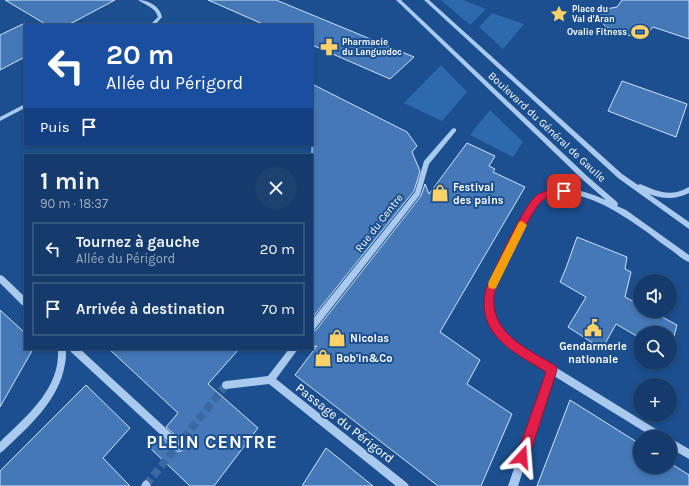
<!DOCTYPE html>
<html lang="fr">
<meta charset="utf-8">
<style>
body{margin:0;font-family:Karla,sans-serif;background:#1d4271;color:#f1f3f6;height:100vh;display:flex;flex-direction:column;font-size:15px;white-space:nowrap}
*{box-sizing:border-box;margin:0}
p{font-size:13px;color:#9dadc1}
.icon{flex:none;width:22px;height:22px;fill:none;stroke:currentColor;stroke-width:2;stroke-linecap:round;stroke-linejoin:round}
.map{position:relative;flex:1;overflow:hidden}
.details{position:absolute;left:24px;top:154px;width:289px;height:196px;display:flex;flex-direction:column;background:#143b6b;border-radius:0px;box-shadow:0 2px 6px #0003,0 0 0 1px #33557e}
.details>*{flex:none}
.top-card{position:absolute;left:24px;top:24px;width:289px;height:122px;border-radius:0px;box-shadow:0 2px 6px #0003,0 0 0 1px #33557e;background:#1a4fa0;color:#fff;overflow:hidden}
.tools{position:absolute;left:633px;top:274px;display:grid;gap:8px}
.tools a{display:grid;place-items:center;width:44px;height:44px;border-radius:50%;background:#143b6b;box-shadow:0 2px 6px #0003,0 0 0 1px #33557e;font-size:20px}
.pin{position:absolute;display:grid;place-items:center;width:34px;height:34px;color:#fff;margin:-17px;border-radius:8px;box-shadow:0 2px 6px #0006}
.me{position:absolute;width:44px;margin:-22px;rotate:19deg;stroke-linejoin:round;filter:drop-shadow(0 0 3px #0008)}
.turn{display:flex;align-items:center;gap:14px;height:84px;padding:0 16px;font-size:18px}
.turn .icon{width:52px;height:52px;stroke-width:2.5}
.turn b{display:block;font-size:28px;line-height:34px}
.then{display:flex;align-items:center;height:38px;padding:0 16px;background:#0003;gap:8px;font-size:15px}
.round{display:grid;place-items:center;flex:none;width:42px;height:42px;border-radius:21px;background:#1d4271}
.summary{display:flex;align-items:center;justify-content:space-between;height:68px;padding:0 16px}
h1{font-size:24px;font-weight:700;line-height:30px}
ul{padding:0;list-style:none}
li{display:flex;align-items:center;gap:12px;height:54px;margin:0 8px 6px;padding:0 8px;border:2px solid #33557e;border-radius:0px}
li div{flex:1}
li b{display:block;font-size:15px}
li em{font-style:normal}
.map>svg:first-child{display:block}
.green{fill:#2e69ad}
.building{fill:#4478b7;stroke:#cfe3fa}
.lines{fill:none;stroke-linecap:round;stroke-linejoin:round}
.minor-tunnel{stroke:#3d69a0;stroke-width:8;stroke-dasharray:8 4;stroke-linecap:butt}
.minor{fill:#a9c9ee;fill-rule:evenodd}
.route{fill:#e11d48;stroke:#92132f}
.slow{fill:#f59e0b}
.labels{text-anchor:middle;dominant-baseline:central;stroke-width:4;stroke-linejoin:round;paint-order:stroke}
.far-poi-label{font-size:9px;font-weight:bold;fill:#fff;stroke:#1b4f8f;text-anchor:start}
.street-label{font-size:11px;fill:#fff;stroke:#1b4f8f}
.poi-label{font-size:11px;font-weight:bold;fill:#fff;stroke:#1b4f8f;text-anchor:start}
.near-street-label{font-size:13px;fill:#fff;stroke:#1b4f8f}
.near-district-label{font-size:18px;font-weight:bold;letter-spacing:1px;fill:#fff;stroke:#1b4f8f}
</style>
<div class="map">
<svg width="689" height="486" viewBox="0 0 689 486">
<rect width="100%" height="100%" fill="#1b4f8f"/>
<path class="green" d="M441,0H463L486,9L470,25Z
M492,13L524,24L503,49L479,27Z
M441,65L467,92L442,121L404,103Z
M490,110L523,142L513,157L470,135Z"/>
<path class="building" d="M5,0H115L68,25H47Z
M208,0H276L414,57L390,79L312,45V25H265Z
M622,0H689V39L653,27L648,33L631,36L618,32L606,27L595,15L606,9L617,7Z
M25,23V57L0,70V35Z
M622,81L687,104L676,137L608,111Z
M312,84L407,132L417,146L412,152L420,171L414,191L312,318Z
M467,143L495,156L489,166L495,169L493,172L525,187L440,332L480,360L467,384L512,414L481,486H438L295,375L317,346L312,347V331L316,330L421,196L425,184L429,194Z
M577,237L627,257L625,269L631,272L625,297L640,305V311H651L677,325L670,352V333H640V338L616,324L602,349L568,327L586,297L560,282L566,268Z
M0,310L25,333V349H33L0,407Z
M109,349H239L208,384L258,428L214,486H190L149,447L159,435L178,452L183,450L185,447L183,442L166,427L178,413Z
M86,385L130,428L103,458L130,486H0V471Z
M570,400L640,444V467H670V463L689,475V486H537Z
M326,448L373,486H302Z"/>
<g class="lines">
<path class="minor-tunnel" d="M146,485L226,385"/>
<path class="minor" d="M138,0C148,0 160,6 162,17L155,25H150L158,17C155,7 145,5 138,0Z
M396,0H401L587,176L617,202L618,204L617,206L626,210L689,255V262C683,260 679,256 674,252C665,246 656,239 647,232C623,215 569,177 541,202C528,213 510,254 503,270C489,301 488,317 513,341L664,434L666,437H653L554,376L518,486H508L547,372C527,359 502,349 491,327C487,318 485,309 485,300C486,280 519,219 532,202C535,199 538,196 542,194C562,183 586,191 606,200L583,180Z
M424,0H429L622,174L638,185L640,184C652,189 664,195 677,192C681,191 685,189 689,187V193C675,200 663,199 649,194L689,222V229L618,178Z
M25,104V108L0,121V117Z
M454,128L456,129V131L429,164L420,195L315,329L312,330V320L415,192L424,161L452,129Z
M0,275L3,276L25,297V306L22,305L0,283Z
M58,349H66C66,354 66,359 65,364C59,401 28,427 3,451L0,453V442C22,420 51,397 57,365C58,360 58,354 58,349Z
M70,349H80L182,443L184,446L182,449L179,451L176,449L71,352Z
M289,349H298L276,379L407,483L409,486H396L269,384L226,389L223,388L222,385L223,382L226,381L268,376Z
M670,438L689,449V459L670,448Z
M146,480L149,482L151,486H141L143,482Z"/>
</g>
<path class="route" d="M564,188L567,189L568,191L567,193C559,196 550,195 543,200C530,210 504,272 495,289C486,332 526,348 556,366L557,370L529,457L527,461L522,463L518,461L516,457L546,372C514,352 475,335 486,289C494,271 524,204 537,195C545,190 555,189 564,188Z"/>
<path class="slow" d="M522,221L527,225L496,288L493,289L489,288L488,284L489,281L519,222Z"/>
<defs>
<g id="sight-bare" transform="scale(1.38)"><path d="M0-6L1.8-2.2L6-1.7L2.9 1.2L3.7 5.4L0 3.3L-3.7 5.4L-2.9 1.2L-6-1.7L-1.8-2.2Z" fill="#ffd166" stroke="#1b4f8f" stroke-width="2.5" paint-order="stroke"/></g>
<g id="stadium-bare" transform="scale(1.38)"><path d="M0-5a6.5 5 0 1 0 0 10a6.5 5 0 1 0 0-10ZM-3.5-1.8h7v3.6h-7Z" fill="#ffd166" stroke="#1b4f8f" stroke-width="2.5" paint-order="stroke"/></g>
<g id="pharmacy-bare" transform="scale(1.38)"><path d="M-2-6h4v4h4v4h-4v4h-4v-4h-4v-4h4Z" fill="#ffd166" stroke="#1b4f8f" stroke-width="2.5" paint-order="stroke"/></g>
<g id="shop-bare" transform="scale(1.38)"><path d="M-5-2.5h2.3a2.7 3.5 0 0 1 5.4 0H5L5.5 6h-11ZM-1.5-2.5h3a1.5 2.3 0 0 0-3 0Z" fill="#ffd166" stroke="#1b4f8f" stroke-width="2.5" paint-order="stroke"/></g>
<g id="civic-bare" transform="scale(1.38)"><path d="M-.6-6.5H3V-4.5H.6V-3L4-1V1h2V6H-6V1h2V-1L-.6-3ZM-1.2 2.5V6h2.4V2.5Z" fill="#ffd166" stroke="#1b4f8f" stroke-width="2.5" paint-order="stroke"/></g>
</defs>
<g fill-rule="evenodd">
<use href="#sight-bare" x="559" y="14"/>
<use href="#stadium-bare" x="640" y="32"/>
<use href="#pharmacy-bare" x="329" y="47"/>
<use href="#shop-bare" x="440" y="193"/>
<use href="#civic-bare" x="593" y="328"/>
<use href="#shop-bare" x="337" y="338"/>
<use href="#shop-bare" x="323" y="358"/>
</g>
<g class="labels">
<g class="far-poi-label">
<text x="572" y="9">Place du<tspan x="572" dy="10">Val d'Aran</tspan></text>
<text x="627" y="32" text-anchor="end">Ovalie Fitness</text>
<text x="342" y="42">Pharmacie<tspan x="342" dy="10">du Languedoc</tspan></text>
</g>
<g class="street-label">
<text transform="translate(547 127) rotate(43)">Boulevard du Général de Gaulle</text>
<text transform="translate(379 223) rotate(-52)">Rue du Centre</text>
</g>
<g class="poi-label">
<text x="453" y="187">Festival<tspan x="453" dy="13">des pains</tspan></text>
<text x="350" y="338">Nicolas</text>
<text x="593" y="346" text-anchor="middle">Gendarmerie<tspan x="593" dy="13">nationale</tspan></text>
<text x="336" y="358">Bob'in&amp;Co</text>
</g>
<g class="near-street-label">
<text transform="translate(345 423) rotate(38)">Passage du Périgord</text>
</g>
<g class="near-district-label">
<text x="212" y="442">PLEIN CENTRE</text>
</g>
</g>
</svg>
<div class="tools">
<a><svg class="icon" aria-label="sound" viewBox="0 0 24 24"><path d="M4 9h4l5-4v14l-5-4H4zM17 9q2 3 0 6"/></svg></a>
<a><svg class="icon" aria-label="search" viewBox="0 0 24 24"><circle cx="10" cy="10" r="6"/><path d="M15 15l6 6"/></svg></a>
<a>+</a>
<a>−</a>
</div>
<div class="pin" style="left:564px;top:191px;background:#d93025"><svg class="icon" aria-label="arrive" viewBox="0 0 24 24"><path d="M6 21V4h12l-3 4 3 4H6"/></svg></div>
<svg class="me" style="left:522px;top:457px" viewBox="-20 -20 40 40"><path d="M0-17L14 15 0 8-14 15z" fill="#e11d48" stroke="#fff" stroke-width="4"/></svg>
<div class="top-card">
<div class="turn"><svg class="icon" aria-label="left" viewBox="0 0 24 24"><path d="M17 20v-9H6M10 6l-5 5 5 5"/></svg><div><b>20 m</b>Allée du Périgord</div></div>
<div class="then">Puis<svg class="icon" aria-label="arrive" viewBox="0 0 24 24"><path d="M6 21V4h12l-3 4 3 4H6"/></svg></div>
</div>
<section class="details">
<div class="summary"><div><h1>1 min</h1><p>90 m · 18:37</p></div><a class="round"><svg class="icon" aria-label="close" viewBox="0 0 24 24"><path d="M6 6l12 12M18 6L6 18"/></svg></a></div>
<ul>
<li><svg class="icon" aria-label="left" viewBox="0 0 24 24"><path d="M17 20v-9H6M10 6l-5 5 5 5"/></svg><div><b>Tournez à gauche</b><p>Allée du Périgord</p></div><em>20 m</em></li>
<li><svg class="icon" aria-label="arrive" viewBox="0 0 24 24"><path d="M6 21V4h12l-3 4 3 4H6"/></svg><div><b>Arrivée à destination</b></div><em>70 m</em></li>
</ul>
</section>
</div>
